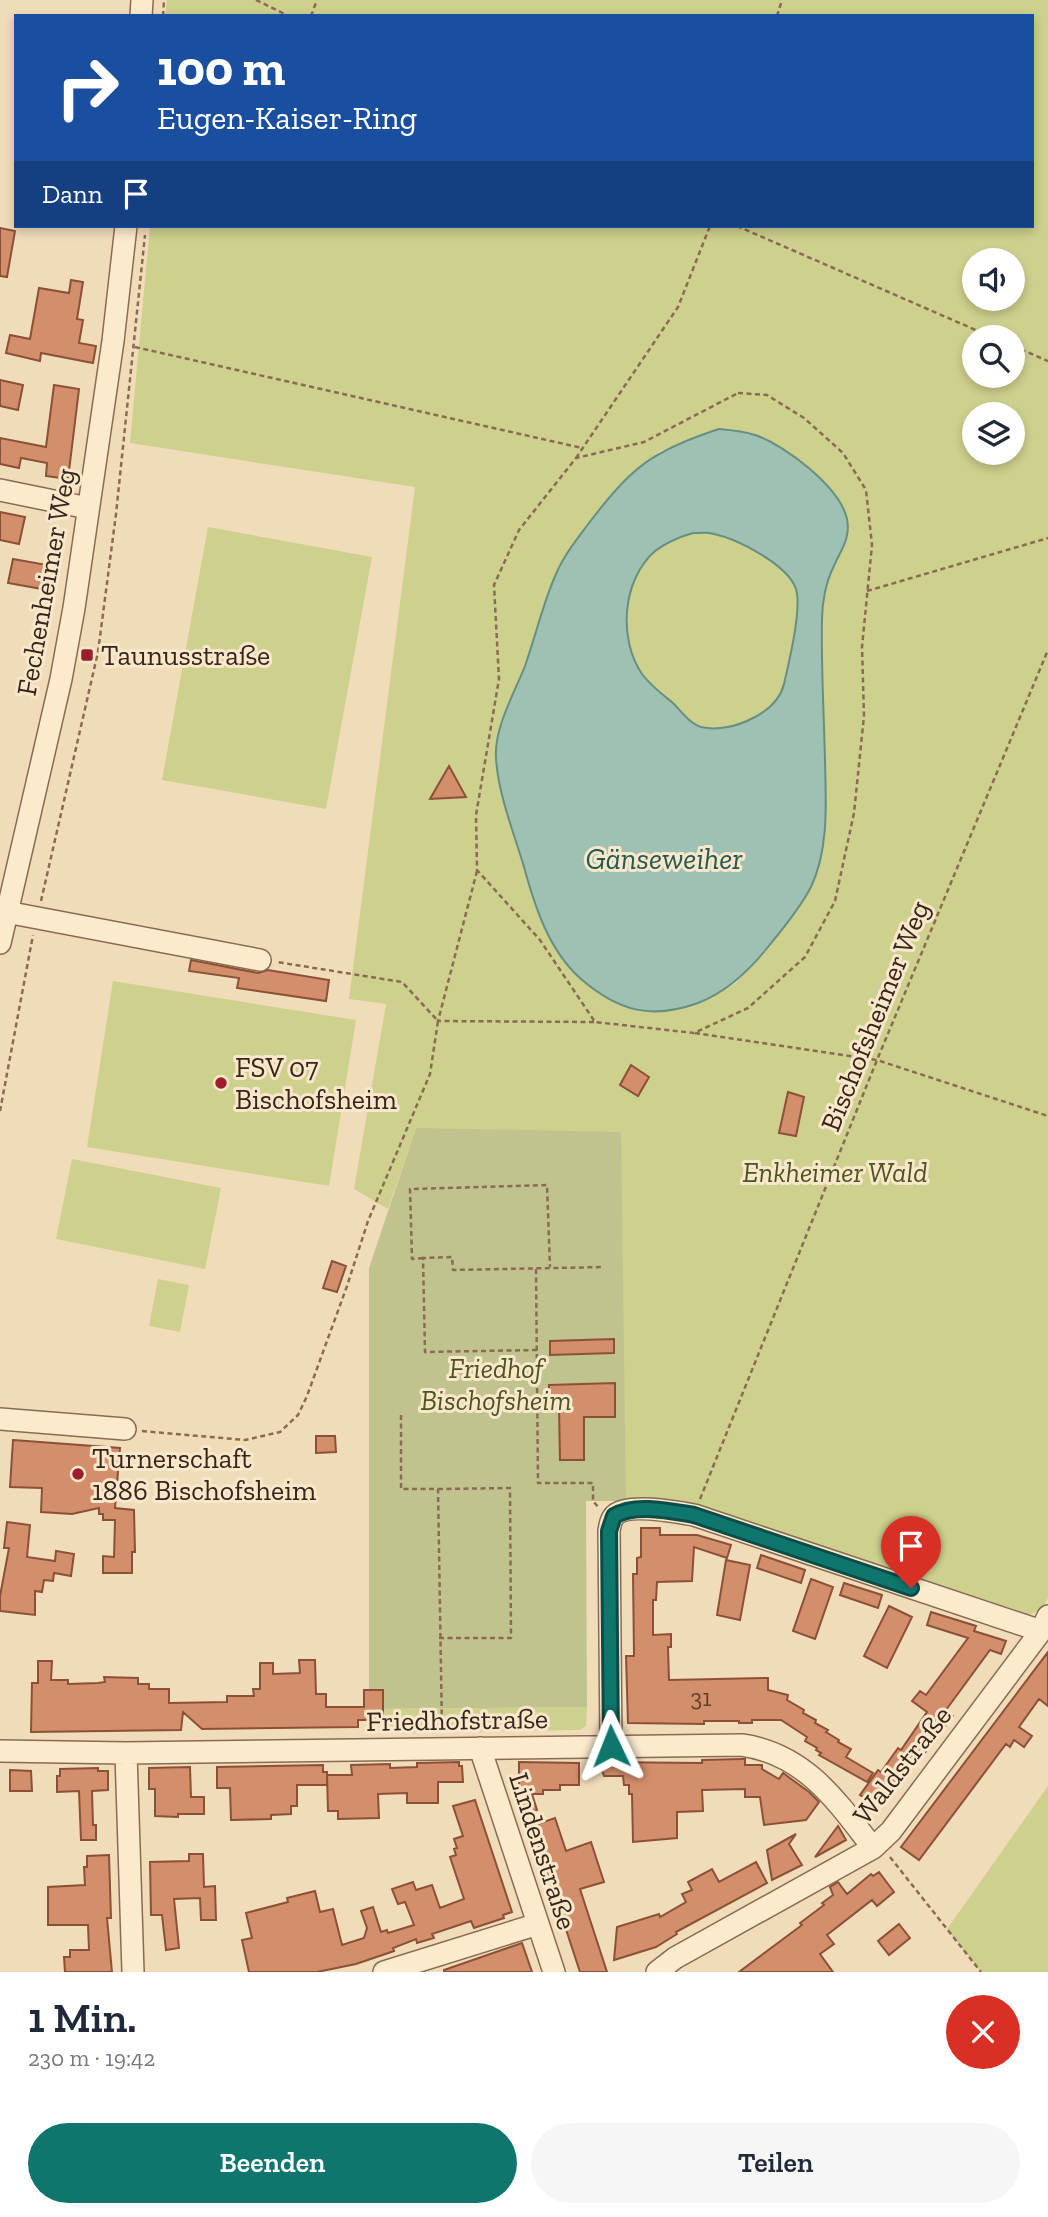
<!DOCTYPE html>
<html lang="de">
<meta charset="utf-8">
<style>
body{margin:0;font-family:"Zilla Slab",serif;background:#f6f6f7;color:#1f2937;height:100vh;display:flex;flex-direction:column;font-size:26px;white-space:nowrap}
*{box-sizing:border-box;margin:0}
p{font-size:23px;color:#747a83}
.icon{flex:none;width:38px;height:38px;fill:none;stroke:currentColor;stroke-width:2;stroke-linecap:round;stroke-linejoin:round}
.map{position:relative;height:1972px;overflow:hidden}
.drawer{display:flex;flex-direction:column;background:#fff;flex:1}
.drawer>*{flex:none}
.guide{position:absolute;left:14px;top:14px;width:1020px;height:214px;border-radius:0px;box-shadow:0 4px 10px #0003;background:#1a4fa0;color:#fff;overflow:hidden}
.controls{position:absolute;left:962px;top:248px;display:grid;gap:14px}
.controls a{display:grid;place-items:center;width:63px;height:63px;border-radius:50%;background:#fff;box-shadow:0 4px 10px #0003;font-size:35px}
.pin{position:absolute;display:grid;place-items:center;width:60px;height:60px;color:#fff;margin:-72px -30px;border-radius:50% 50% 50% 0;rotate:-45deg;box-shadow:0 0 7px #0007}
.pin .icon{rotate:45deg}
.me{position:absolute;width:77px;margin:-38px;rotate:358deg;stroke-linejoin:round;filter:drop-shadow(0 0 5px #0008)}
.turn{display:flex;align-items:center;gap:24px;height:147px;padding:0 28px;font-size:32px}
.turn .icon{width:91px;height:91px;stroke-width:2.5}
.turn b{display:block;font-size:49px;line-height:60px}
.then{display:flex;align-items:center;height:66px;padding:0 28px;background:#0003;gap:14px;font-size:26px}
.round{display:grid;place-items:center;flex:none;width:74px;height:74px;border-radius:37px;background:#f6f6f7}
.summary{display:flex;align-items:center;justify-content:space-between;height:119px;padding:0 28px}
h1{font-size:42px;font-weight:600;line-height:52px}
.action{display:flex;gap:14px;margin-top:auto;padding:14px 28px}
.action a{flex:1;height:80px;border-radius:42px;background:#0f766e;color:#fff;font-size:28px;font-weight:600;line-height:80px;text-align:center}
.action a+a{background:#f6f6f7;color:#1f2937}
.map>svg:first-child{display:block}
.green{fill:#ced08d;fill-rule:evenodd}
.cemetery{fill:#c1c38e}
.water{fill:#9fc1b4;stroke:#668f81;stroke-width:2;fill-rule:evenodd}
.building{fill:#d38e6c;stroke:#8b5137;stroke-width:2}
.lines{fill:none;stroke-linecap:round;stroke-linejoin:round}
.minor-casing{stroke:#896b53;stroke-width:24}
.path{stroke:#896b53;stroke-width:2.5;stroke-dasharray:5 3.5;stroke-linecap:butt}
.minor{stroke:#fceacd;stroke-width:21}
.route-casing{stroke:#0a4d48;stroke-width:18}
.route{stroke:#0f766e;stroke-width:12}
.poi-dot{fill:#9d1e2a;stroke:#f8e7ca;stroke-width:2.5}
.labels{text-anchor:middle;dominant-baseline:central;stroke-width:6;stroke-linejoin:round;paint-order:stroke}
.number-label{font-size:24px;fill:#5e3f2e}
.street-label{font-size:28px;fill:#372519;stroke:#f8e7ca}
.poi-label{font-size:28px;fill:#372519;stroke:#f8e7ca;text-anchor:start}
.park-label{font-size:28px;font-style:italic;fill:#4c551e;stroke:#f8e7ca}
.water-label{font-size:30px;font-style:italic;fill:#275851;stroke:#f8e7ca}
</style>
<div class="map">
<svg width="1048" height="1972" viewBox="0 0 1048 1972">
<rect width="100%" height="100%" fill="#f1dcba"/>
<path class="green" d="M167,0H1048V1598L1042,1609L1027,1616L681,1500L626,1501L416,1128L388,1209L354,1189L386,1004L349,999L415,487L130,443L150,226H1032V16H165ZM975,261H1013V299H975ZM975,338H1013V376H975ZM975,415H1013V453H975ZM719,429C731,430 744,431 756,435C784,445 840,485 846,516C849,529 835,559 831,572C826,586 825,601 822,614L826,809L823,844L812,885L786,925L762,956L734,984L703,1001L683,1008L617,1004L599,994L562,960L498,735L527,660L542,609L557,571L571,547L614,490L660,451Z
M208,527L372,557L326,809L162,780Z
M693,533C700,533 708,532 714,534C738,539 788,565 796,589C802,610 789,662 784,684C780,700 767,711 753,718C738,726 718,731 701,727C690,724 681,711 673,703C662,694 650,685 642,674C618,639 622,580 655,551C667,542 679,537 693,533Z
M113,981L356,1020L329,1186L87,1147Z
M72,1159L221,1188L205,1269L56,1239Z
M158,1279L189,1285L180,1332L149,1326Z
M587,1707L586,1726L580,1730L384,1733L383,1709Z
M1048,1786V1972H981L947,1929Z"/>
<path class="cemetery" d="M416,1128L621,1132L626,1501H586L587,1707L369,1709V1268Z"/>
<path class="water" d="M719,429C731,430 743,431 755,435C785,445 840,487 847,519C851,539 840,551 833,568C826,582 822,603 822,619C821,666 824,714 825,761C826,802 829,849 811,887C801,906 786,925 772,942C752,968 729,991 698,1003C651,1020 618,1011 581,979C549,951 535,907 524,867C514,833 498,794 496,758C494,728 514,694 525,666C536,635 543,603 556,574C564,555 577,539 589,523C631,468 651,451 719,429ZM693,533C700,533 708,532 714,534C738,539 788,565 796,589C802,609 789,662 784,684C780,700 767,711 753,718C738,726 718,731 701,727C690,724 681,711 673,703C662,694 650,685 642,674C618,639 622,580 655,551C667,542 679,537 693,533Z"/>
<path class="building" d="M0,228L15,231L7,277L0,276Z
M71,280L83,282L77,319L83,320L79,343L96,346L93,363L41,353L40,361L6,353L10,335L30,339L39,288L69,293Z
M0,380L23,385L18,410L0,406Z
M54,385L79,389L68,479L46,476L47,463L21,458L19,468L0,464V438L46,447Z
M0,512L25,517L19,544L0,540Z
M13,559L47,565L42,589L8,583Z
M449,766L466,797L430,799Z
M191,960L258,973L268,970L329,980L326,1001L237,988L239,978L189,971Z
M631,1065L649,1077L638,1096L620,1085Z
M788,1092L804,1097L796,1136L779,1133Z
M332,1261L346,1266L337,1292L323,1288Z
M614,1339V1353L550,1355V1341Z
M615,1383V1417H584V1460H560L559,1407H549V1385Z
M316,1436H335L336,1452L316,1453Z
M13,1440L120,1448L115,1508L134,1510L135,1552H132V1573H103V1556L114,1557L115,1520H103V1514H99V1508L72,1514L41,1512L42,1488L10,1487Z
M7,1522L30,1525L27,1557L55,1561L56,1551L74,1554L71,1576L54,1573L53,1581L44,1580L42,1592L35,1591V1615L0,1611V1596L9,1548H4Z
M641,1528H660V1535H697L731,1545L727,1558L694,1547L692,1581L657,1582L656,1600H653V1635L671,1634V1647H668L669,1680L768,1678V1690L788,1695L787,1700L804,1710L803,1713L816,1720L815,1723L828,1730L826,1732L839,1740L838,1742L851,1749L846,1757L873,1773L867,1782L819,1755L821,1753L816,1750L817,1748L805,1741L807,1737L781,1720H752V1723H739V1721H704V1724L628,1723L626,1656H634L633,1574H637V1558L641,1557Z
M761,1555L805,1570L801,1583L757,1568Z
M726,1560L750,1565L740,1620L717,1615Z
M811,1579L833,1587L815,1639L793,1631Z
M844,1583L882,1595L878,1608L840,1595Z
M889,1606L912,1617L887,1668L864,1656Z
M931,1612L976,1626L974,1631L1006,1641L1001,1654L990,1650L946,1710L953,1716L918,1762L915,1760L874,1813L864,1806L868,1800L860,1795L878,1770L881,1772L898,1748L901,1750L927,1712L912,1701L920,1691L926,1695L968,1638L927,1625Z
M1048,1652V1706L1039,1699L1019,1727L1032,1736L1024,1747L1014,1740L1010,1747L1006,1744L919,1860L901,1847Z
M299,1660H315L316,1694H326V1707H364V1690H383V1720H358V1727L202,1729L183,1712L181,1730L31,1732L32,1683H38V1661H52L51,1680H68V1684L98,1683L105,1682L104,1677L138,1678V1684H149V1689H169V1703L227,1702V1696H254L253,1689H260V1663H273V1674L300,1673Z
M742,1759H745V1765H762V1769L779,1779L783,1773L809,1792L819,1802L806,1820L764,1825L760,1797H745V1789L702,1790L703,1811L677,1812V1838L633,1842L632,1794H629V1785H624L623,1776H604L599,1762L702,1763V1760Z
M459,1762V1766H462L463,1782H438V1803H407V1793L378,1794L379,1818L338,1819V1811H328L327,1775H352L351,1765L390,1764V1768L417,1767V1763Z
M519,1762L579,1763V1785H560V1790H543V1794H532L537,1810L523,1815L519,1801Z
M323,1765V1772H327V1785H297V1806H291V1814L271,1815V1819L231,1820L230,1788H217V1767Z
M190,1767L191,1797H204V1814H178V1817L155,1816V1789H149V1768Z
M98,1768V1771H108V1790L92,1791L93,1825H96V1840H81L79,1791L57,1792V1776H60V1769Z
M10,1770L31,1771L32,1791H10Z
M475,1800L512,1912L503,1915L504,1918L474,1928L471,1921L432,1934L434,1938L417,1943L416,1939L393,1948L394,1951L356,1964L317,1972H249L242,1940L252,1938L246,1913L288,1902L287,1898L315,1891L320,1912L333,1909L342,1945L364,1938L367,1928L361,1911L373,1907L381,1932L387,1930L388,1933L414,1925L405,1902L398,1904L392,1889L413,1882L416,1890L432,1885L440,1908L464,1899L450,1857L456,1855L454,1849L457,1848L454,1839L463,1836L453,1806Z
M555,1818L566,1851L591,1842L604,1882L580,1889L607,1972H580L532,1826Z
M838,1826L846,1840L815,1857Z
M796,1834L789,1844L802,1865L772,1880L767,1850Z
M189,1854H203L204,1887L215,1886L216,1920H201L200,1898L174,1899L179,1948L166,1950L162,1915H151L150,1862L189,1861Z
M109,1855L111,1918H107L112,1972H65L64,1957H70V1950H89L88,1925H48V1887L85,1885L84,1867H87V1856Z
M756,1862L767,1883L676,1932L677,1934L656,1947L614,1960L617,1927L659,1914L660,1917L686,1902L682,1894L692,1890L688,1882L712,1869L719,1882Z
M879,1872L894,1892L877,1906L872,1900L827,1935L834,1944L820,1954L833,1972H739L802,1925L800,1923L824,1905L822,1903L833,1895L830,1887L838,1882L847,1894L871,1874L873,1876Z
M899,1924L910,1938L889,1955L878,1941Z
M522,1943L532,1972H444V1970Z"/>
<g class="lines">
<g class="minor-casing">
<path id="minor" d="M141,16L142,0
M0,490L88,508
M6,912L260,960
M0,943L61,679L74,608L113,341L126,226
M0,1419L125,1429
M611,1746L609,1531C610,1525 611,1519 615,1515C628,1503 677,1512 694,1515L1041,1631
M480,1748L554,1972
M0,1751L126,1753L742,1745C805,1754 837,1801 873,1848
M126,1753L133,1972
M384,1972L538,1924
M657,1972L675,1958L873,1848L891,1831L1041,1631L1048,1616"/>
</g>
<path class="path" d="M256,0L289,16
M163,16L164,0
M311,16L317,0
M777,16L782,0
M737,226L994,338
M1013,346L1048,361
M135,347L582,448
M738,393L767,395L804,418L843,453L866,490L872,545L862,647L864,716L854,813L835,901L805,957L748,1008L694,1033L595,1022L540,940L477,870L476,815L499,679L494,585L519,530L576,458L644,442Z
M576,458L678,307L710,226
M867,591L1048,538
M477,871L438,1021L595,1022
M41,901L98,652L116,514L145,235
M695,1033L877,1060L1048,1116
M0,1111L33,935
M423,1258L412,1259L410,1189L547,1185L550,1267
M536,1269L538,1483H593V1501L599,1508
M537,1350L425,1352L423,1258L452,1257L453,1270L603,1267
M401,1415V1489H438L442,1730
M142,1431L245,1440L280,1432L298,1415L307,1396L347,1286L368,1221L430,1074L438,1021L402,982L277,962
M438,1489L510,1488L511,1638H439
M700,1499L877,1060L1048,650
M890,1857L981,1972"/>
<use href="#minor" class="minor"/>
</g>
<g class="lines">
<g class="route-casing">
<path id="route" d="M611,1746L609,1531L614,1516C635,1503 670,1511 694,1515L911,1588"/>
</g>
<use href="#route" class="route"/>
</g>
<g class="poi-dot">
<rect x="80" y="648" width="14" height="14" rx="3.5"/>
<circle cx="221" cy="1083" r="7"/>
<circle cx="78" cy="1474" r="7"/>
</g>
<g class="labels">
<g class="number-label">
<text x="701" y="1697">31</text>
</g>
<g class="street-label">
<text transform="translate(46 582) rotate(-80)">Fechenheimer Weg</text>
<text transform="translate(875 1016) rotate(-68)">Bischofsheimer Weg</text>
<text transform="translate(457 1720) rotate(-1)">Friedhofstraße</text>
<text transform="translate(902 1765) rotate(-52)">Waldstraße</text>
<text transform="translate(543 1851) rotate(72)">Lindenstraße</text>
</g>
<g class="poi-label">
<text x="101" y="655">Taunusstraße</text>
<text x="235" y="1067">FSV 07<tspan x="235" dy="32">Bischofsheim</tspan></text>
<text x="92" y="1458">Turnerschaft<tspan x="92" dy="32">1886 Bischofsheim</tspan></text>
</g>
<g class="park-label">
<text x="835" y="1172">Enkheimer Wald</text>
<text x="496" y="1368">Friedhof<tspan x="496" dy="32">Bischofsheim</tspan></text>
</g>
<g class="water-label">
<text x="664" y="859">Gänseweiher</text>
</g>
</g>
</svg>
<div class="controls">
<a><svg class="icon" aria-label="sound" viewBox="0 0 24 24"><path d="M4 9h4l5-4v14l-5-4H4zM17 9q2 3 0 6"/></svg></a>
<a><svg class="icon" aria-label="search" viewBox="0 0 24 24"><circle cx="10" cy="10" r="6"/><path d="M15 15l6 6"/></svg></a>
<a><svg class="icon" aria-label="layers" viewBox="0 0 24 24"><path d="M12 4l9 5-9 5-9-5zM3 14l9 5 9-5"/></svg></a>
</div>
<div class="pin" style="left:911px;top:1588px;background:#d93025"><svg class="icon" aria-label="arrive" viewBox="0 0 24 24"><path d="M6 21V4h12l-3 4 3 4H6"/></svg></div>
<svg class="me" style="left:611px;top:1746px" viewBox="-20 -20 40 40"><path d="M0-17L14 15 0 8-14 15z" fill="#0f766e" stroke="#fff" stroke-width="4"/></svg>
<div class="guide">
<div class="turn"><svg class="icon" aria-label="right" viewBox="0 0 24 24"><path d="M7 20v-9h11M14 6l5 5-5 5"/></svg><div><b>100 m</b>Eugen-Kaiser-Ring</div></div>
<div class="then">Dann<svg class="icon" aria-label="arrive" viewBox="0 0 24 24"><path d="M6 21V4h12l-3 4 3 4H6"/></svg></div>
</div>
</div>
<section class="drawer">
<div class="summary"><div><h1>1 Min.</h1><p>230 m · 19:42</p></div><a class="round" style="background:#d93025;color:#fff"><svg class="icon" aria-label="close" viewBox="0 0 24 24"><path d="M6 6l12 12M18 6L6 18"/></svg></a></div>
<div class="action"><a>Beenden</a><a>Teilen</a></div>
</section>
